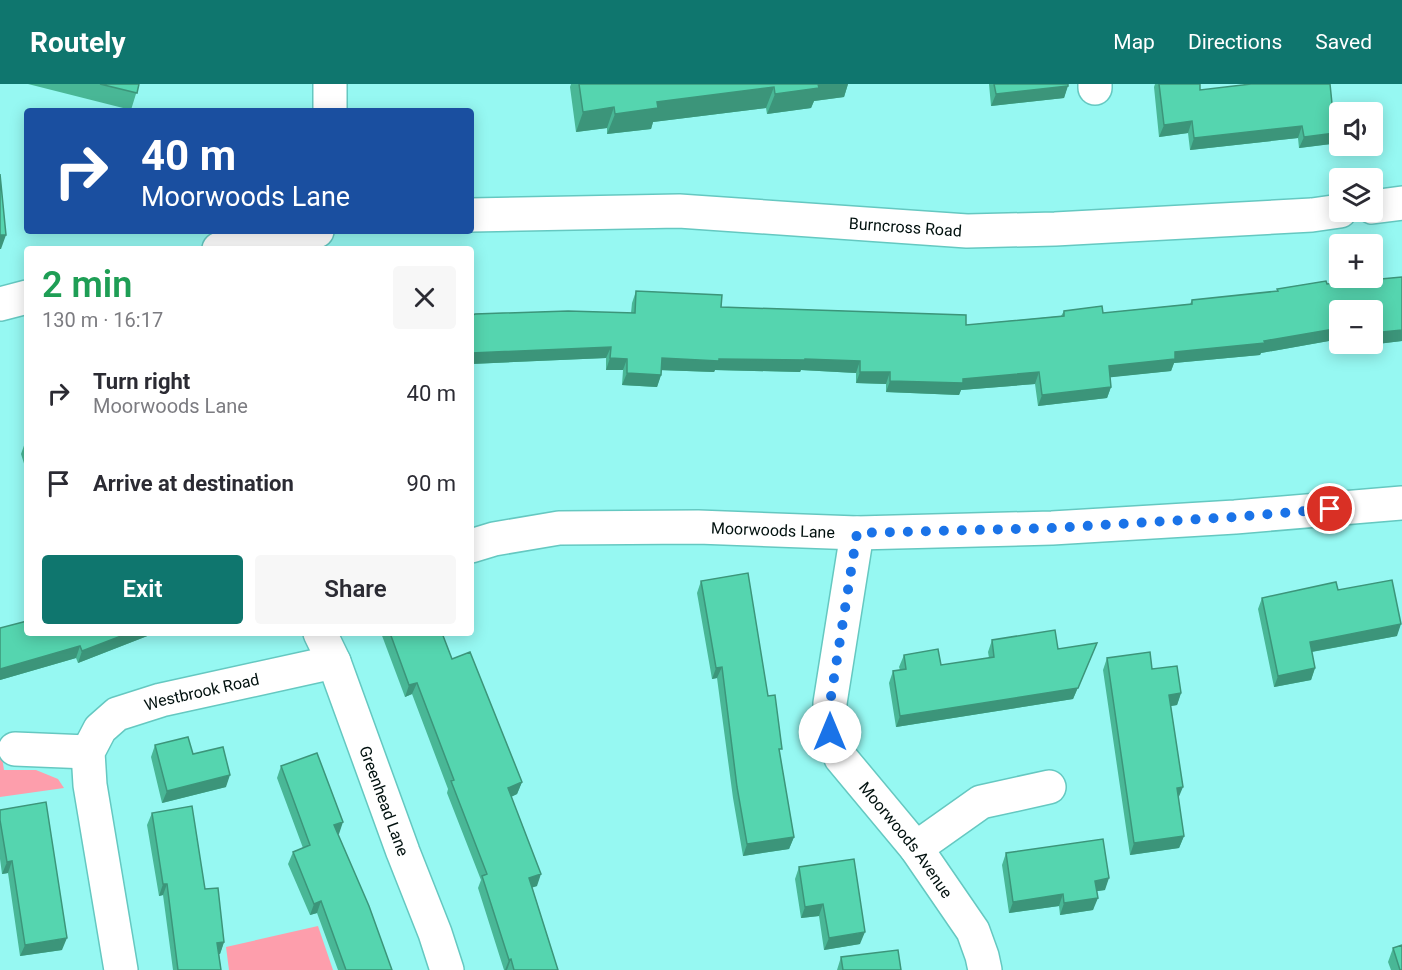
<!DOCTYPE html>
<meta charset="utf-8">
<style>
body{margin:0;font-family:Roboto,sans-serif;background:#f7f7f7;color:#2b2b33;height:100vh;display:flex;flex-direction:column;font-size:22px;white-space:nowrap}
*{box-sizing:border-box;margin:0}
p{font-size:20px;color:#7c7c81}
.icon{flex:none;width:33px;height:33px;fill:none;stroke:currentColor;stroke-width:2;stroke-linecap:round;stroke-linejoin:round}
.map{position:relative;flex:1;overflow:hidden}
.drawer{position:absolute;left:24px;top:162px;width:450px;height:390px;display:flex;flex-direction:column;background:#fff;border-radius:6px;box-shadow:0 3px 15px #0003}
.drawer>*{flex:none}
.top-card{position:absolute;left:24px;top:24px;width:450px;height:126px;border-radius:6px;box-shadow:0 3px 15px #0003;background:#1a4fa0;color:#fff;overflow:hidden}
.tools{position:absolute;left:1329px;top:18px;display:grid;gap:12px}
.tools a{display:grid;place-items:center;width:54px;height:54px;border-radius:6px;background:#fff;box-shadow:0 3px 15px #0003;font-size:30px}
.pin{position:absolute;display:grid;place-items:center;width:51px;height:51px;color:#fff;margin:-26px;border:3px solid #fff;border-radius:50%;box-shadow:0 2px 6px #0007}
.me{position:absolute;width:66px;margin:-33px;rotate:0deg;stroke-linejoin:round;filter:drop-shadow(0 0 4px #0008)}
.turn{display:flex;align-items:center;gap:21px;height:126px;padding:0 18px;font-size:27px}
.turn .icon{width:78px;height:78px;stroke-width:2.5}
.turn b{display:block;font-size:42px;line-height:51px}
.round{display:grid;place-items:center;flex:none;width:63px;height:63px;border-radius:6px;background:#f7f7f7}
.head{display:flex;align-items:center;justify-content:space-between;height:102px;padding:0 18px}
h1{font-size:36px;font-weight:600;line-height:45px;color:#1e9e55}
.primary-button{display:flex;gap:12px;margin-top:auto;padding:12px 18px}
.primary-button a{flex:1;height:69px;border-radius:6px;background:#0f766e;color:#fff;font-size:24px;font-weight:600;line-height:69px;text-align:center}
.primary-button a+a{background:#f7f7f7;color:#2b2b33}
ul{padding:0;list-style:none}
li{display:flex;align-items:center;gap:18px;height:90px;padding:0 18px}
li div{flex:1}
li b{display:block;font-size:22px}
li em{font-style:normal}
header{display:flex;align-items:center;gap:36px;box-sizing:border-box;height:84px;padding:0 30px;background:#0f766e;color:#fff}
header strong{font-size:28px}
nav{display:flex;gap:33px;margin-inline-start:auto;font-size:21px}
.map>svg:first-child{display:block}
.green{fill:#fd9eac}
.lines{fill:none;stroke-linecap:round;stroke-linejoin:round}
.minor-casing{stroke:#65c8c1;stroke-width:36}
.secondary-casing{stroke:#65c8c1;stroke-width:36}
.minor{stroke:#fff;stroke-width:33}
.secondary{stroke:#fff;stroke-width:33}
.wall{fill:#49b796}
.shaded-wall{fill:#3c957a}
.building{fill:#55d5af;stroke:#3c957a;stroke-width:1.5}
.route{stroke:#1a73e8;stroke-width:10;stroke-dasharray:0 18}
.labels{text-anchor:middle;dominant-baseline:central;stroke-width:6;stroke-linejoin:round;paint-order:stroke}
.street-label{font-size:16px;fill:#00100e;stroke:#c7fef9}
</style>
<header>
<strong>Routely</strong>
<nav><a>Map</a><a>Directions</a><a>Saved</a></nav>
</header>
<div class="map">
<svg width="1402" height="886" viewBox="0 0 1402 886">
<rect width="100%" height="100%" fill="#96f8f2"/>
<path class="green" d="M0,671L2,673L4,686H36L58,695L64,704L0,713Z
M318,842L333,886H229L226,863Z"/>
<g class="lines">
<g class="minor-casing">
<g id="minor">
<path d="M330,0V27"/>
<path d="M1095,0V4"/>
<path id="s1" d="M857,449L830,619V648L841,674L916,764L973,847L982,872L985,886"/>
<path id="s2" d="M471,462L494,455L559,444L698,443L857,449L1052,444L1235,433L1402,419"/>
<path id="s3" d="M320,549L334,578L403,768L435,849L447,886"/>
<path d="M15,665L88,668"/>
<path d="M916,764L981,718L1049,703"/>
<path id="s4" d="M121,886L90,701L88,668L100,645L117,630L161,616L334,578"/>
</g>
</g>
<g class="secondary-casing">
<g id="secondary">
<path d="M1372,123L1402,119"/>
<path id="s5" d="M471,131L679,127L967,147L1055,145L1312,131L1340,127"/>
<path d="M219,165L317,147"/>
<path d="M0,220L27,213"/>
</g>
</g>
<use href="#minor" class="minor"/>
<use href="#secondary" class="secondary"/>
</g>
<path class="wall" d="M28,0H139L131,26Z
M571,0H848L844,13L814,17L811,24L767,30L766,24L653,38L651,45L607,50V44L576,48L570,3Z
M989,0H1068L1064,14L991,22Z
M1155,0H1200V6L1335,49L1331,60L1299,64L1298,54L1190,66L1188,49L1159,53L1154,3Z
M1402,193V257L1352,263V260H1372V226H1340V255L1261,269L1260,271L1174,279L1171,287L1110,293L1111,303L1107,314L1038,322L1035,300L961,306L959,311L886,308V300L856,299V289L801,286L800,288L715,286L714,288L661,286V291L657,303L622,301L623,286H606V274L471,280V232L475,230L568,227L631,229L632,219L636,207L722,211L721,223L966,231V241L1061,232L1064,227L1102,222L1103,229L1190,220L1192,216L1277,207V205L1326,197L1327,200Z
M27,353V389L21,370Z
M701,497L768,612L794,753L789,765L743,772L733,714L717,594L712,595L697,509Z
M1338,506L1397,552L1312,568L1315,584L1311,596L1274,603L1258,525L1262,514Z
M0,544L27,549H155L78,579L76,574L0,596Z
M381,549H442L452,575L522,698L517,710L511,713L537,802L532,803L558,886H504L478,804L481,796L447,709L448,705L412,610L405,613Z
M992,556L1058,565L1097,559L1073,615L896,643L889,599L893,587L900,586L899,583L904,571L941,581L989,574L988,568Z
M1107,574L1152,585L1181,609L1177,621L1171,622L1178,715L1184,752L1179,764L1130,771L1103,586Z
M155,661L193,670L226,703L162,719L151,673Z
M281,682L339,750H338L392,886H338L317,829L310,831L288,780L293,768L303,764L277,694Z
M0,726L62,866L20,872L8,789L2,790L0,775Z
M152,729L205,805L224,858L220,870H219L221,886H173L163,811L159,812L147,741Z
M1006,769L1105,806L1097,807L1093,826L1060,831L1059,822L1009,829L1002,781Z
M799,783L860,860L824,866L819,832L801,834L795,795Z
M1393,864L1402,886H1391L1388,878Z
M841,873L901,886H837Z"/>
<path class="shaded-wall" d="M817,0H848L844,13L814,17L811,24L767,30L775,10Z
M1068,2L1064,14L991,22L996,10Z
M774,3L766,24L653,38L651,45L607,50L615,30L657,18Z
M614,23L607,44L576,48L583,28Z
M1192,37L1188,49L1159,53L1164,41Z
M1302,42L1298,54L1190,66L1194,54Z
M1335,49L1331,60L1299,64L1304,53Z
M0,151H6L1,165H0Z
M1340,244V255L1261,269L1260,271L1174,279L1171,287L1104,294L1109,282L1175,268L1264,257Z
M1402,246V257L1352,263L1354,260H1372V249Z
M611,263L606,274L471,280V269Z
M610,274L627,275L623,286H606Z
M662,274L805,275L860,277L856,289L801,286L800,288L715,286L714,288L658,286Z
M860,288H890L886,300L856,299Z
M1039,288L1035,300L961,306L959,311L886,308L890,297L963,295Z
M627,289L661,291L657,303L622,301Z
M1111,303L1107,314L1038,322L1042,311Z
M1401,540L1397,552L1305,569L1310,558Z
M129,549H155L78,579L82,567Z
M1097,559L1073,615L896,643L900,632Z
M80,562L76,574L0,596V585Z
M722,583L717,594L712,595L716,584Z
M1315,584L1311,596L1274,603L1278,592Z
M417,599L412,610L405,613L409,601Z
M1181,609L1177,621L1165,623L1169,611Z
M230,691L226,703L162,719L167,707Z
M522,698L517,710L504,716L508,704Z
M1183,703L1178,715L1177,704Z
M343,738L339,750L330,753L334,741Z
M1184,752L1179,764L1130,771L1134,759Z
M794,753L789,765L743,772L747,760Z
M12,777L8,789L2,790L7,778Z
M541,790L537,802L525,806L529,794Z
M1109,794L1105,806L1091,808L1095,797Z
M163,800H167L163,811L159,812Z
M1063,810L1059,822L1009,829L1013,818Z
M1098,814L1093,826L1060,831L1064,819Z
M321,817L317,829L310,831L314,820Z
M823,820L819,832L801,834L805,823Z
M865,848L860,860L824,866L829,854Z
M67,854L62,866L20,872L25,861Z
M224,858L220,870L213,871L217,859Z
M511,875L507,886H505L509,876Z"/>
<path class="building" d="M100,0H139L137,9Z
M579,0H818L819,4L775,10L774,3L657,18L658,24L615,30L614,23L583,28Z
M994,0H1068V2L996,10Z
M1159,0H1200V6L1251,0H1330L1335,49L1304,53L1302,42L1194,54L1192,37L1164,41Z
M0,90L6,151H0Z
M1402,193V246L1372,249V226H1340V244L1264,257L1265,259L1175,268V275L1109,282L1111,303L1042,311L1039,288L963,295V299L890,297V288H860V277L805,275V276L719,275V277L662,274L661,291L627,289V275L610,274L611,263L471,269V232L475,230L568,227L635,229L636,207L722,211L721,223L966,231V241L1064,232V227L1102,222L1103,229L1192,220V216L1278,207L1277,205L1326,197L1327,200Z
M748,489L768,612L775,611L782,665H779L794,753L747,760L737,703L722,583L716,584L701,497Z
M1392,496L1401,540L1310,558L1315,584L1278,592L1262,514L1336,498L1338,506Z
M27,537V549H129L82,567L80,562L0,585V544Z
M1055,546L1058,565L1097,559L1078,604L900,632L893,587L906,585L904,571L938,565L941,581L994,573L992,556Z
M390,549H442L452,575L470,568L522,698L508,704L541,790L529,794L558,886H514L511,875L509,876L482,792L487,790L451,697L454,696L417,599L409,601Z
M1150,568L1152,585L1177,582L1181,609L1169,611L1183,703L1177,704L1184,752L1134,759L1107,574Z
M188,653L193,670L223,663L230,691L167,707L155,661Z
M317,669L343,738L334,741L369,822L392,886H346L321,817L314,820L293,768L310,761L281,682Z
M46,718L67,854L25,861L12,777L7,778L0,736V726Z
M192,722L205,805L218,804L224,858L217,859L221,886H178L167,800H163L152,729Z
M1103,755L1109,794L1095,797L1098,814L1064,819L1063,810L1013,818L1006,769Z
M854,775L865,848L829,854L823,820L805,823L799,783Z
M1402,861V886H1400L1393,864Z
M898,866L901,886H843L841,873Z"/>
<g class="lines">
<path class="route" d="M830,648V619L857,449L1052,444L1235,433L1330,425"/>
</g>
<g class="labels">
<g class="street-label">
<text stroke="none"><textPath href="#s5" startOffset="435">Burncross Road</textPath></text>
<text stroke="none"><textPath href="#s2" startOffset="304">Moorwoods Lane</textPath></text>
<text stroke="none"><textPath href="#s4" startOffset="357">Westbrook Road</textPath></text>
<text stroke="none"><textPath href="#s3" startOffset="180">Greenhead Lane</textPath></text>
<text stroke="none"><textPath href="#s1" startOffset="334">Moorwoods Avenue</textPath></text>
</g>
</g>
</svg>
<div class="tools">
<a><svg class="icon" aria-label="sound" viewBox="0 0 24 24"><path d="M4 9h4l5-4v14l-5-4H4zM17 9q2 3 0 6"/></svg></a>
<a><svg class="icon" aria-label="layers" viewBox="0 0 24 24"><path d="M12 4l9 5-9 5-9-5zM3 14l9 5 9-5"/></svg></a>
<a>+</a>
<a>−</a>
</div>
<div class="pin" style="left:1330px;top:425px;background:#d93025"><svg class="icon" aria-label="arrive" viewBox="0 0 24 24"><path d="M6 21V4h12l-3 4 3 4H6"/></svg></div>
<svg class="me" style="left:830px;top:648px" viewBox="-20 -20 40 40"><circle r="19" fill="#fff"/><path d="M0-13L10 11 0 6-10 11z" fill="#1a73e8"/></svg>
<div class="top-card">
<div class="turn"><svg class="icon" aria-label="right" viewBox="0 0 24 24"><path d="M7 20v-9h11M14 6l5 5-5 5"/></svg><div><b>40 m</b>Moorwoods Lane</div></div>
</div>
<section class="drawer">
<div class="head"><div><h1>2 min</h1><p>130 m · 16:17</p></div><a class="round"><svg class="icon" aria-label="close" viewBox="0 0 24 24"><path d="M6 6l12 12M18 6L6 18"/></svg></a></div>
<ul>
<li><svg class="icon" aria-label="right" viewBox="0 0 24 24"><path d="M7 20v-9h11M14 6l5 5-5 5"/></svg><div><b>Turn right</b><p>Moorwoods Lane</p></div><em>40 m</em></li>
<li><svg class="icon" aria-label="arrive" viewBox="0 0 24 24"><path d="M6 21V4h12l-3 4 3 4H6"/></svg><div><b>Arrive at destination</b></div><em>90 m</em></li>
</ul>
<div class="primary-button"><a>Exit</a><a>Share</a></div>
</section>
</div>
